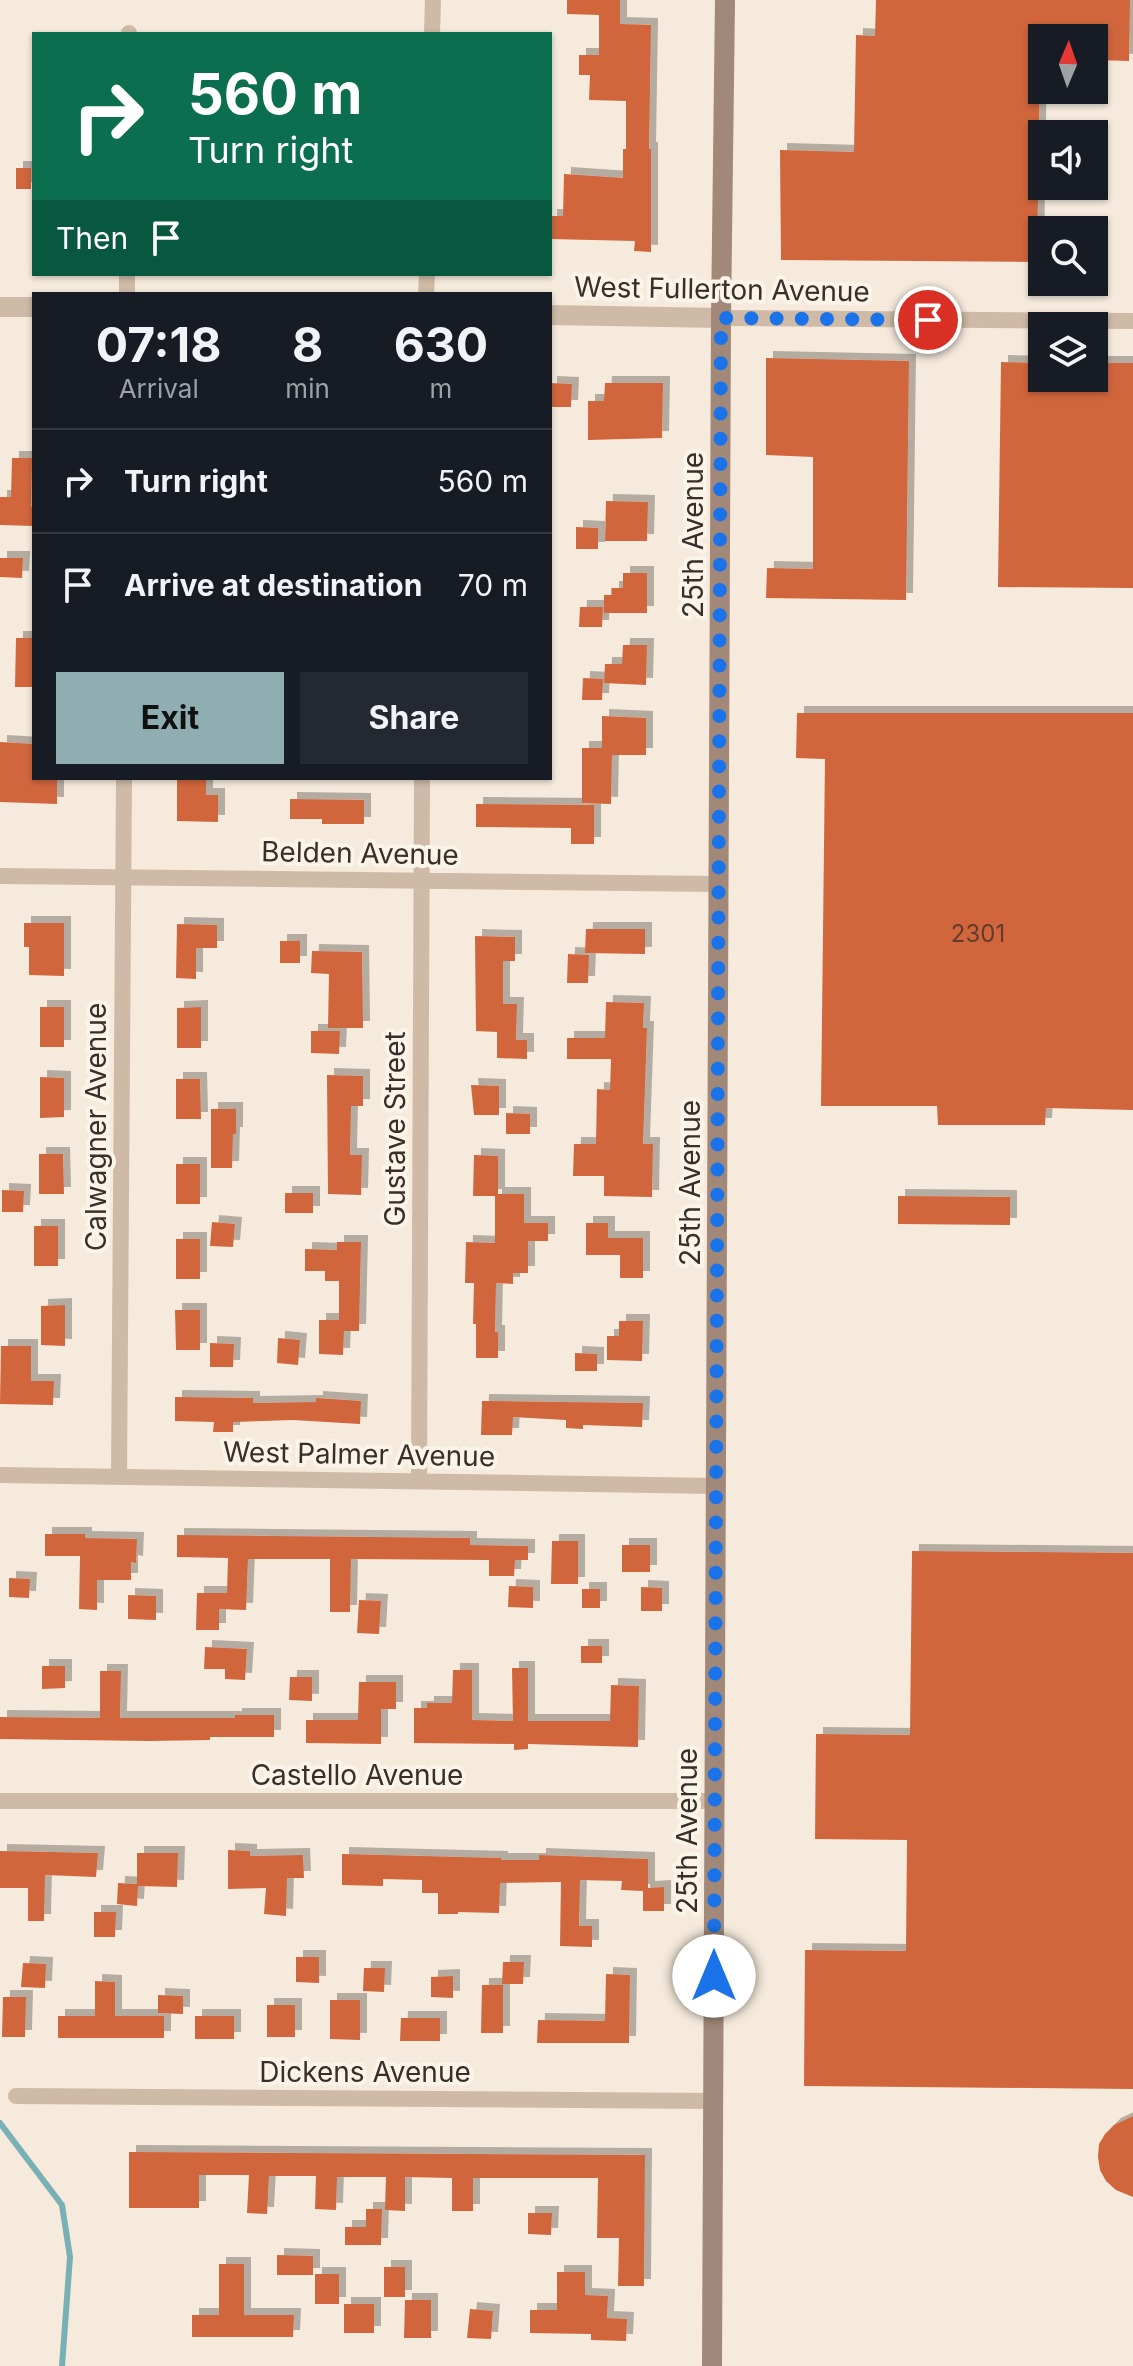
<!DOCTYPE html>
<style>
body{margin:0;font-family:Inter,sans-serif;background:#242831;color:#f1f3f6;height:100vh;display:flex;flex-direction:column;font-size:30px;white-space:nowrap}
*{box-sizing:border-box;margin:0}
p{font-size:26px;color:#9ea1a6}
.icon{flex:none;width:44px;height:44px;fill:none;stroke:currentColor;stroke-width:2;stroke-linecap:round;stroke-linejoin:round}
.map{position:relative;flex:1;overflow:hidden}
.drawer{position:absolute;left:32px;top:292px;width:520px;height:488px;display:flex;flex-direction:column;background:#171b24;border-radius:0px;box-shadow:0 2px 6px #0004}
.drawer>*{flex:none}
.banner{position:absolute;left:32px;top:32px;width:520px;height:244px;border-radius:0px;box-shadow:0 2px 6px #0004;background:#0b6e4f;color:#fff;overflow:hidden}
.needle{width:52px;rotate:2deg}
.buttons{position:absolute;left:1028px;top:24px;display:grid;gap:16px}
.buttons a{display:grid;place-items:center;width:80px;height:80px;border-radius:0px;background:#171b24;box-shadow:0 2px 6px #0004;font-size:40px}
.pin{position:absolute;display:grid;place-items:center;width:68px;height:68px;color:#fff;margin:-34px;border:4px solid #fff;border-radius:50%;box-shadow:0 2px 8px #0007}
.me{position:absolute;width:88px;margin:-44px;rotate:0deg;stroke-linejoin:round;filter:drop-shadow(0 0 6px #0008)}
.turn{display:flex;align-items:center;gap:28px;height:168px;padding:0 24px;font-size:36px}
.turn .icon{width:104px;height:104px;stroke-width:2.5}
.turn b{display:block;font-size:56px;line-height:68px}
.then{display:flex;align-items:center;height:76px;padding:0 24px;background:#0003;gap:16px;font-size:30px}
.eta{display:flex;justify-content:space-evenly;align-items:center;height:136px;text-align:center}
.eta b{font-size:48px;font-weight:700;line-height:56px}
.primary-button{display:flex;gap:16px;margin-top:auto;padding:16px 24px}
.primary-button a{flex:1;height:92px;border-radius:0px;background:#90aeb2;color:#111;font-size:32px;font-weight:700;line-height:92px;text-align:center}
.primary-button a+a{background:#242831;color:#f1f3f6}
ul{padding:0;list-style:none}
li{display:flex;align-items:center;gap:24px;height:104px;padding:0 24px;border-top:2px solid #363941}
li div{flex:1}
li b{display:block;font-size:30px}
li em{font-style:normal}
.map>svg:first-child{display:block}
.lines{fill:none;stroke-linecap:round;stroke-linejoin:round}
.stream{stroke:#78b0b5;stroke-width:6}
.building{fill:#d1663d;filter:url(#shadow)}
.minor{stroke:#cebaa7;stroke-width:16}
.tertiary{stroke:#cebaa7;stroke-width:20}
.secondary{stroke:#a28878;stroke-width:20}
.route{stroke:#1a73e8;stroke-width:14;stroke-dasharray:0 25.2}
.labels{text-anchor:middle;dominant-baseline:central;stroke-width:8;stroke-linejoin:round;paint-order:stroke}
.number-label{font-size:24px;fill:#603c2d}
.street-label{font-size:28px;fill:#3a2e28;stroke:#fbf4e9}
</style>
<div class="map">
<svg width="1133" height="2366" viewBox="0 0 1133 2366">
<defs>
<filter id="shadow"><feDropShadow dx="7" dy="-7" stdDeviation="0" flood-color="#0004"/></filter>
</defs>
<rect width="100%" height="100%" fill="#f5eadc"/>
<g class="lines">
<path class="stream" d="M0,2123L62,2205L70,2257L62,2366"/>
</g>
<path class="building" d="M567,0H620V24L651,25L649,149H651V252L634,251L635,241L550,239V216H563L564,174L623,178V149H626V101L589,100L590,75H579V55H599V15L567,14Z
M876,0H1130L1129,61L1094,60V38H1042V60H1040L1037,262L781,260L780,150L854,152L856,35L875,36Z
M16,168H31V189H16Z
M766,358L909,361L906,600L766,598L767,568L813,569V457L766,455Z
M1001,362L1042,363V378H1094V363H1133V588L998,587Z
M550,383L572,384L571,407H550Z
M605,383H663L662,438L588,440V401H604Z
M12,458H32L31,507H34V526L0,525V497H11Z
M606,501L648,502L647,541H605Z
M576,527L598,528V549H576Z
M0,558H23L22,578L0,577Z
M623,573H647V613H604V595H612V588H623Z
M580,607H603L602,627H579Z
M16,638H34V687H15Z
M623,645H647L646,685L604,683L605,664H622Z
M583,678L603,679L602,700H582Z
M797,713H1133V1110L1046,1108L1045,1125H938L937,1106H821L825,759L796,758Z
M602,716L646,718V755H612L611,804L582,803V748H602Z
M0,742L34,744V779H57V804L0,802Z
M177,778H206V795H218V822L177,821Z
M290,799L364,800V824H322V819H290Z
M476,804L594,805V844H571V828L476,827Z
M24,923H64V976L29,975V947H24Z
M177,924L217,925V948H196V979L176,978Z
M586,929H645V954L585,953Z
M475,936L515,937V961H503V1004H517L516,1040H527V1059L497,1058V1032L476,1031Z
M280,941H300V963H280Z
M312,951L362,952L363,1028H328L329,974L311,973Z
M568,954L589,955L588,983H567Z
M606,1002L644,1003L643,1028H647L643,1144H653L652,1197L604,1196V1176H573L574,1144H596L597,1089L610,1090L611,1059H567V1038H605Z
M40,1007H64V1047H40Z
M201,1007V1048H177V1008Z
M311,1031H340L339,1054L311,1053Z
M327,1075L363,1076V1106H351L350,1155H362L361,1195L328,1194Z
M40,1077L64,1078V1117L40,1118Z
M176,1079H200L201,1119H176Z
M471,1085L499,1086V1115H474Z
M211,1109H236V1134H233L232,1168H211Z
M506,1113L530,1114V1134H506Z
M39,1154H63L64,1194H39Z
M474,1155L498,1156V1194H524V1223H548V1241H528V1273H513V1284L496,1283L495,1332H498V1358H476V1324H473L474,1283H465L466,1242L495,1243V1196H473Z
M176,1164H200V1204H176Z
M2,1190L24,1191L23,1212H2Z
M285,1193H313V1213H285Z
M898,1196L1010,1197V1225L898,1224Z
M212,1222L235,1224L233,1247L210,1246Z
M586,1223H608V1238H643V1278H620V1255H586Z
M34,1226H58V1266H34Z
M176,1239H200V1279H176Z
M337,1242H361L359,1331H344L343,1355L319,1354V1320H339V1281H325V1271H305V1249L337,1250Z
M65,1305V1346L41,1345V1306Z
M175,1310H200V1350H176Z
M619,1321H643L642,1361L607,1360V1336H619Z
M278,1338L300,1340L298,1365L277,1363Z
M210,1343L234,1344L233,1367H210Z
M1,1346H31V1381H54L53,1405L0,1404Z
M575,1353L597,1354V1371H575Z
M175,1397L253,1398V1403L316,1402V1398L361,1401L360,1424L293,1420L233,1422V1432H213L214,1422L175,1421Z
M482,1401L643,1403L642,1427L583,1425V1429L566,1428V1420L513,1417L512,1435H481Z
M45,1534H85V1538L137,1539L136,1563L131,1562V1580H97V1610L79,1609L80,1556H45Z
M177,1535L470,1538V1545L528,1546V1560H515L514,1576H489V1560L351,1559L350,1612H330V1559H248L246,1610L219,1609V1630H196L197,1593H227L228,1558L177,1557Z
M552,1541H578V1584H551Z
M622,1545H650V1572H622Z
M912,1551L1133,1553V2089L804,2086L805,1950L906,1951L907,1840L815,1839L816,1734L910,1735Z
M9,1578L30,1579L29,1598L9,1597Z
M509,1586L533,1587V1608L508,1607Z
M641,1587L662,1588V1611H641Z
M582,1589H600V1608H582Z
M128,1595L156,1596V1620L128,1619Z
M359,1600L381,1601L379,1634L357,1633Z
M581,1646H602V1663H581Z
M205,1647L247,1649L245,1680L225,1679V1669H204Z
M42,1666H65V1688L42,1689Z
M512,1668H528V1721H610L611,1685L639,1686L638,1747L528,1744V1749L514,1750V1744L414,1743V1708H427V1703H452L453,1670H472V1720L513,1721Z
M100,1671H121L120,1718H235V1715H274V1737H210V1740L150,1741L0,1739V1717L100,1718Z
M290,1677H312V1701L289,1700Z
M359,1682H396V1709H381V1744L306,1743V1720H358Z
M228,1850L250,1851V1856L303,1855L304,1878H287L286,1916L264,1914L266,1888L228,1889Z
M0,1851L98,1853L96,1877L45,1875L44,1921H28V1888H0Z
M137,1853H178L177,1887L138,1886L137,1906L117,1904L118,1883L137,1884Z
M342,1854L501,1858V1860H539V1855L648,1859V1888L664,1887V1911H643V1891L621,1890L622,1881L580,1880L579,1926H592V1947L560,1946L561,1882L500,1883L499,1913L458,1912V1914H438V1893H422V1880L383,1879V1886L342,1885Z
M94,1912H116L115,1937H94Z
M296,1957H319V1983L296,1982Z
M503,1962H524L523,1984H502Z
M23,1963L46,1964L45,1988L21,1987Z
M364,1968H385L384,1992L363,1991Z
M606,1974L630,1975L629,2043H537L538,2020L605,2021Z
M453,1976V1998L431,1997V1977Z
M95,1981L115,1982V2016H164V2038H58V2016H95Z
M482,1985H503V2033H481Z
M158,1995L183,1996V2014L158,2013Z
M3,1997H26L25,2037H2Z
M330,2000H360V2040L330,2039Z
M267,2005H295V2037H267Z
M195,2016H234V2039H195Z
M401,2018H440V2041H400Z
M1133,2116V2197L1116,2190L1106,2181L1100,2170L1098,2157L1099,2144L1105,2134L1114,2125Z
M129,2152L645,2155L644,2286H618L619,2238H597L598,2178H473V2211H452V2178L405,2177V2211L385,2210L386,2177H337L336,2210L315,2209L316,2176H269L267,2214L247,2213L249,2175H199V2208H129Z
M366,2209H382L381,2245H345V2227H366Z
M528,2213H552L551,2235L528,2234Z
M277,2255L313,2256V2275H277Z
M219,2264H244V2315H294L293,2337H192V2315H219Z
M384,2267H405V2297H384Z
M557,2272H585V2295L608,2296L607,2318L627,2319L626,2341L591,2340V2334L530,2333V2310H557Z
M315,2274H339V2304H315Z
M405,2300H431V2338H404Z
M344,2304H374V2333H344Z
M470,2309L493,2311L491,2339L467,2338Z"/>
<g class="lines">
<path class="minor" d="M129,34V33
M432,34L433,0
M127,274V294
M426,294L427,274
M721,318L1133,321
M0,876L719,884
M0,1475L716,1486
M119,1476L124,778
M419,1481L422,778
M0,1801H715
M16,2096L713,2101"/>
<path class="tertiary" d="M0,307H34
M550,315L721,318"/>
<path class="secondary" d="M712,2366L721,318L725,0"/>
</g>
<g class="lines">
<path class="route" d="M714,1976L721,318L928,320"/>
</g>
<g class="labels">
<g class="number-label">
<text x="978" y="933">2301</text>
</g>
<g class="street-label">
<text transform="translate(722 289) rotate(1)">West Fullerton Avenue</text>
<text transform="translate(693 535) rotate(-90)">25th Avenue</text>
<text transform="translate(360 853) rotate(1)">Belden Avenue</text>
<text transform="translate(96 1127) rotate(-90)">Calwagner Avenue</text>
<text transform="translate(395 1129) rotate(-90)">Gustave Street</text>
<text transform="translate(690 1183) rotate(-90)">25th Avenue</text>
<text transform="translate(359 1454) rotate(1)">West Palmer Avenue</text>
<text x="357" y="1775">Castello Avenue</text>
<text transform="translate(687 1831) rotate(-90)">25th Avenue</text>
<text x="365" y="2072">Dickens Avenue</text>
</g>
</g>
</svg>
<div class="buttons">
<a><svg class="needle" viewBox="-14 -14 28 28"><path d="M0-13l5 13h-10z" fill="#e53935"/><path d="M0 13l5-13h-10z" fill="#9ea1a6"/></svg></a>
<a><svg class="icon" aria-label="sound" viewBox="0 0 24 24"><path d="M4 9h4l5-4v14l-5-4H4zM17 9q2 3 0 6"/></svg></a>
<a><svg class="icon" aria-label="search" viewBox="0 0 24 24"><circle cx="10" cy="10" r="6"/><path d="M15 15l6 6"/></svg></a>
<a><svg class="icon" aria-label="layers" viewBox="0 0 24 24"><path d="M12 4l9 5-9 5-9-5zM3 14l9 5 9-5"/></svg></a>
</div>
<div class="pin" style="left:928px;top:320px;background:#d93025"><svg class="icon" aria-label="arrive" viewBox="0 0 24 24"><path d="M6 21V4h12l-3 4 3 4H6"/></svg></div>
<svg class="me" style="left:714px;top:1976px" viewBox="-20 -20 40 40"><circle r="19" fill="#fff"/><path d="M0-13L10 11 0 6-10 11z" fill="#1a73e8"/></svg>
<div class="banner">
<div class="turn"><svg class="icon" aria-label="right" viewBox="0 0 24 24"><path d="M7 20v-9h11M14 6l5 5-5 5"/></svg><div><b>560 m</b>Turn right</div></div>
<div class="then">Then<svg class="icon" aria-label="arrive" viewBox="0 0 24 24"><path d="M6 21V4h12l-3 4 3 4H6"/></svg></div>
</div>
<section class="drawer">
<div class="eta">
<div><b>07:18</b><p>Arrival</p></div>
<div><b>8</b><p>min</p></div>
<div><b>630</b><p>m</p></div>
</div>
<ul>
<li><svg class="icon" aria-label="right" viewBox="0 0 24 24"><path d="M7 20v-9h11M14 6l5 5-5 5"/></svg><div><b>Turn right</b></div><em>560 m</em></li>
<li><svg class="icon" aria-label="arrive" viewBox="0 0 24 24"><path d="M6 21V4h12l-3 4 3 4H6"/></svg><div><b>Arrive at destination</b></div><em>70 m</em></li>
</ul>
<div class="primary-button"><a>Exit</a><a>Share</a></div>
</section>
</div>
